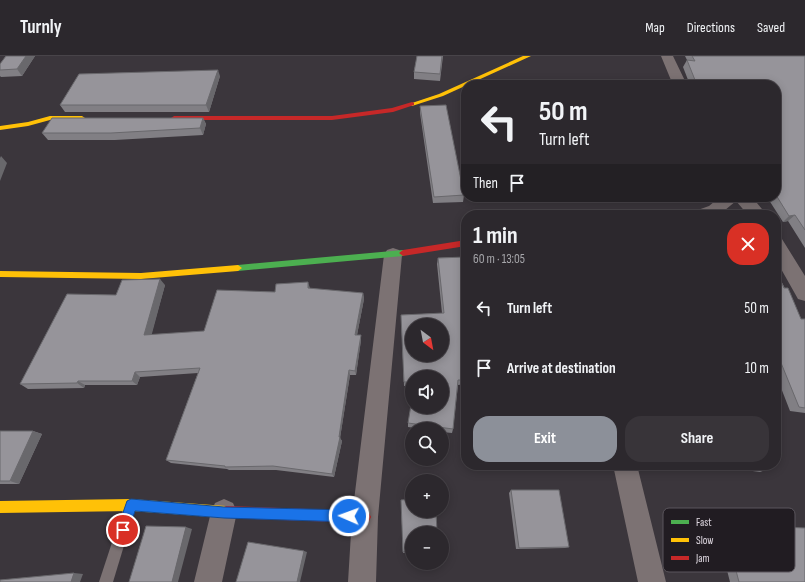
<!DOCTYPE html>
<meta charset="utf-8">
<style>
body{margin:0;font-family:"Sofia Sans Condensed",sans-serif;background:#383439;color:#f1f3f6;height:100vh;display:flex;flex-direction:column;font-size:15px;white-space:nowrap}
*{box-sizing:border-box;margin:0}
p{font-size:13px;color:#a6a6aa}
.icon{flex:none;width:22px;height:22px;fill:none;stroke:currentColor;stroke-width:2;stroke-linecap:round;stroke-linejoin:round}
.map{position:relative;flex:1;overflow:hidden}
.details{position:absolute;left:461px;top:154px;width:320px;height:260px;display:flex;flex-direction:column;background:#2c282d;border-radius:16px;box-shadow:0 2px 10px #0003,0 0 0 1px #484449}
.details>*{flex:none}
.guide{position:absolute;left:461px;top:24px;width:320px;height:122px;border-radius:16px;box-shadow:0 2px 10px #0003,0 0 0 1px #484449;background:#2c282d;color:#f1f3f6;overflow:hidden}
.needle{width:26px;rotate:148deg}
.tools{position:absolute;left:405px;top:262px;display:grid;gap:8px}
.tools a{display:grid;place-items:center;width:44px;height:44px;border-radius:50%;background:#2c282d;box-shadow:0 2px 10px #0003,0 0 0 1px #484449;font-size:20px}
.pin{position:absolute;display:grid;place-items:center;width:34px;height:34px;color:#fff;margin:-17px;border:2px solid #fff;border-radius:50%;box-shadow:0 1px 4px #0007}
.me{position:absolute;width:44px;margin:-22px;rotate:272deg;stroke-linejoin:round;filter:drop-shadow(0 0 3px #0008)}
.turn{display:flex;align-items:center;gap:14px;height:84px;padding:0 12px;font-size:18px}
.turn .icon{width:52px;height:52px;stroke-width:2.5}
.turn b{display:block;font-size:28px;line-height:34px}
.then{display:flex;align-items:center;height:38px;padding:0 12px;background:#0003;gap:8px;font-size:15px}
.round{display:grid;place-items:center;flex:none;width:42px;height:42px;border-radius:16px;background:#383439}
.summary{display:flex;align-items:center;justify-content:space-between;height:68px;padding:0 12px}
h1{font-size:24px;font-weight:700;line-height:30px}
.action{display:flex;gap:8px;margin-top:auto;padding:8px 12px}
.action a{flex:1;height:46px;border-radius:16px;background:#8c9099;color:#fff;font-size:16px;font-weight:700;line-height:46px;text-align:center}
.action a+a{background:#383439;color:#f1f3f6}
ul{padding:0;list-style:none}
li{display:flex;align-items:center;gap:12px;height:60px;padding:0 12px}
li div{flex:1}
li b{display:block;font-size:15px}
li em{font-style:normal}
header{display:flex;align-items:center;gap:24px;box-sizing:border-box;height:56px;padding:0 20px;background:#2c282d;border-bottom:1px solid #484449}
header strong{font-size:19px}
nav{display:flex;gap:22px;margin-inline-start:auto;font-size:14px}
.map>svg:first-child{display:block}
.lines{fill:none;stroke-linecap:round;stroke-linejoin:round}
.lane{fill:#7c7273;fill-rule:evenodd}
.street{fill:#7c7273;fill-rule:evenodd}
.fast{fill:#4caf50;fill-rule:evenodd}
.slow{fill:#ffc107;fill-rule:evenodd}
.jam{fill:#c62828;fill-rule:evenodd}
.wall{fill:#817f84}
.shaded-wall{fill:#69686c}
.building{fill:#96949a;stroke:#69686c;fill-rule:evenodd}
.route{fill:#1a73e8;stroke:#114b97}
.key{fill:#211c22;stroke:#5a555c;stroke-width:1}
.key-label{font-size:11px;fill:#e0d9e2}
</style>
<header>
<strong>Turnly</strong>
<nav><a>Map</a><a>Directions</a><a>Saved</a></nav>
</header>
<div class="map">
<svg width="805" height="526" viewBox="0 0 805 526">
<rect width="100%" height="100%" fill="#3b363c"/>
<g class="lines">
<path class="lane" d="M130,444L134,446L136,450L113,526H99L124,450L126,446Z"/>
<path class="street" d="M661,0H673L687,29H673Z
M720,141H752L767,159H748L736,145L719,159H692L695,155L709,150Z
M776,181L782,183L805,220V245L798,243L776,204Z
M393,192L399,194L402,199L378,461L376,526H348L352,461L384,199L387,194Z
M613,409H637L666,526H638Z
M224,443L233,447L237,456L222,526H194L211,456L215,447Z"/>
<path class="fast" d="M403,194L407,197L403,200L238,215L234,212L238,209Z"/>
<path class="slow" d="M523,0H531L443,40L412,50L409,48L439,38Z
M50,60H82L85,62L82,64H50L28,70L0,74V70L28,66Z
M238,209L242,212L238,215L141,223L0,221V215L141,217Z
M131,443L226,450L230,452L232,456L230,460L226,462L131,455L0,457V445Z"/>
<path class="jam" d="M412,46L414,47V49L393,56L332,64H174L171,62L174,60H332L392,52Z
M466,184V190L403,200L399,197L403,194Z
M226,450L365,455L369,457L371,461L369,465L365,467L226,462L222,460L220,456L222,452Z"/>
</g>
<path class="wall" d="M6,0H35L22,20L1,21L0,20V8Z
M417,0H443L440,25L414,23V16Z
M685,0H805V192L788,165L783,166L767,141H776V29H690L683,11L687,4Z
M220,20L209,56H65L60,49Z
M420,50L464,139L463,146L433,147L420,57Z
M203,62L206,68L203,79L115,84H48L42,77Z
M466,201V328L458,329L453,373L452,377L442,376V373H423L408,371V367L442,351L412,321V330H404L401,259L442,257L437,208L438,202Z
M776,215L801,263H805V357L790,355L776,319Z
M165,229L151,279L204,275L275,236L310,233L363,237L364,243L357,279H361V284L356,319H350L340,382L342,385L334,421L276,414H229L227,413L171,407L166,404L198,317L140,321L137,329H85L84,332L28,333L20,328L116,239Z
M0,375H33L42,378L19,428H0Z
M716,409H767L768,413L760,416L716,410Z
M511,434L569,491L565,492L516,493L509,437Z
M401,444L412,477V497H403Z
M723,465L805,526H730L715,467Z"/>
<path class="shaded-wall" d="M26,0H35L22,20L17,13Z
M218,14L220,20L209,56L206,49Z
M203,62L206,68L203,79L200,72Z
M1,100L7,107L0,125V102Z
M795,159L788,165L783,166L789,160Z
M160,223L165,229L150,285L144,279Z
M308,226L310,232V238L308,232Z
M363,237L364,243L356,284L355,279Z
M361,279V284L356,319L355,315Z
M349,314L350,319L340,382L342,385L334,421L332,418Z
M135,316L140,321L137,329L132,325Z
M78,325L85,329L84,332L77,327Z
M33,375L42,378L19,428L10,425Z
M186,471L192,473L178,526H172Z
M304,495L307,496L300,526H297Z
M74,517L83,518L80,526H71Z"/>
<path class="building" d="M6,0H26L17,13L0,14V8Z
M417,0H442L440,18L414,16Z
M692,0H805V174L795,159L789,160L776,139V29H697L687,4L695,5Z
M218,14L206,49H60L79,18Z
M446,49L464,139L434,141L420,50Z
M52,62H203L200,72L111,77H42Z
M747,157L748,159H738Z
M466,201V324H458L453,373L408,367L412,343V351H442V321H412V326H404L401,259L444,257L438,202ZM412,269H442V299H412Z
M776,215L784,232H788L801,263H805V352L799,351L777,297H776Z
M160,223L144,279L204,275L217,234L275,236L276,228L308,226V232L363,237L355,279H361L355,315L349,314L339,381H340L332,418L273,410L225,411V410L166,404L200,312L135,316L132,325H78L77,327L20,328L67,238L116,239L122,224Z
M0,375H33L10,425H0Z
M741,409H767L768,413Z
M511,434H559L569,491L519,492Z
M412,443V455H436L437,477H412V495L403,496L401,444Z
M723,465L781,471L805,472V526H739Z
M146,470L186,471L172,526H129Z
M248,486L304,495L297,526H236Z
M74,517L71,526H0V524Z"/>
<path class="route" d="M131,443L224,451L349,454L353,456L355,460L353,464L349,466L224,462L135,455L127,479L123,480L119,479L117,474L127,445Z"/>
<rect x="663" y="452" width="132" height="64" rx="6" class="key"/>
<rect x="671" y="464" width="18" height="4" fill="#4caf50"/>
<rect x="671" y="482" width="18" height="4" fill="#ffc107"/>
<rect x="671" y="500" width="18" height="4" fill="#c62828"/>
<g class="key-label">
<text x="696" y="470">Fast</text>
<text x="696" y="488">Slow</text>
<text x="696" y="506">Jam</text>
</g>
</svg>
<div class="tools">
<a><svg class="needle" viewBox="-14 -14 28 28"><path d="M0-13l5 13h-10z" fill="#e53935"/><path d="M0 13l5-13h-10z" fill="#a6a6aa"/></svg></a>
<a><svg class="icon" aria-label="sound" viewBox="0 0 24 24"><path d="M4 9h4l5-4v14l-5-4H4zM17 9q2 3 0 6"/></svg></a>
<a><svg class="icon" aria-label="search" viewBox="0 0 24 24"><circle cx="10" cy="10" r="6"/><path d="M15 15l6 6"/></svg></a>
<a>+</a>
<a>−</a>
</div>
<div class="pin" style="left:123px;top:474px;background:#d93025"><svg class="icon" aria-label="arrive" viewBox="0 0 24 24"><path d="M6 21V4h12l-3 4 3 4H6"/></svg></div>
<svg class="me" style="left:349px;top:460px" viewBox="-20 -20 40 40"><circle r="17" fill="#1a73e8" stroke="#fff" stroke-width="3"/><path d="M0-11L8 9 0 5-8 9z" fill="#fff"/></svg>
<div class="guide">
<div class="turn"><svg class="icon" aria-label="left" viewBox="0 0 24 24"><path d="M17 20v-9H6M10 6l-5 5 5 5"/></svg><div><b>50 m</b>Turn left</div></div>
<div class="then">Then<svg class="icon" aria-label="arrive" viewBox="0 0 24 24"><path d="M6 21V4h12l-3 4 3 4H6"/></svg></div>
</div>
<section class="details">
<div class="summary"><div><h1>1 min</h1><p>60 m · 13:05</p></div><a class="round" style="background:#d93025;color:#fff"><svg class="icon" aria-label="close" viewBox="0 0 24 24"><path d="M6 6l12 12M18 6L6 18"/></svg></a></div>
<ul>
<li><svg class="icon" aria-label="left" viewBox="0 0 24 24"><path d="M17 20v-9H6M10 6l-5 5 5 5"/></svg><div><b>Turn left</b></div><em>50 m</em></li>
<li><svg class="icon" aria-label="arrive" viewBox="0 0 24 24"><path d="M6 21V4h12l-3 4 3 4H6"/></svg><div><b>Arrive at destination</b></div><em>10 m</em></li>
</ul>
<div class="action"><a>Exit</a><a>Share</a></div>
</section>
</div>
